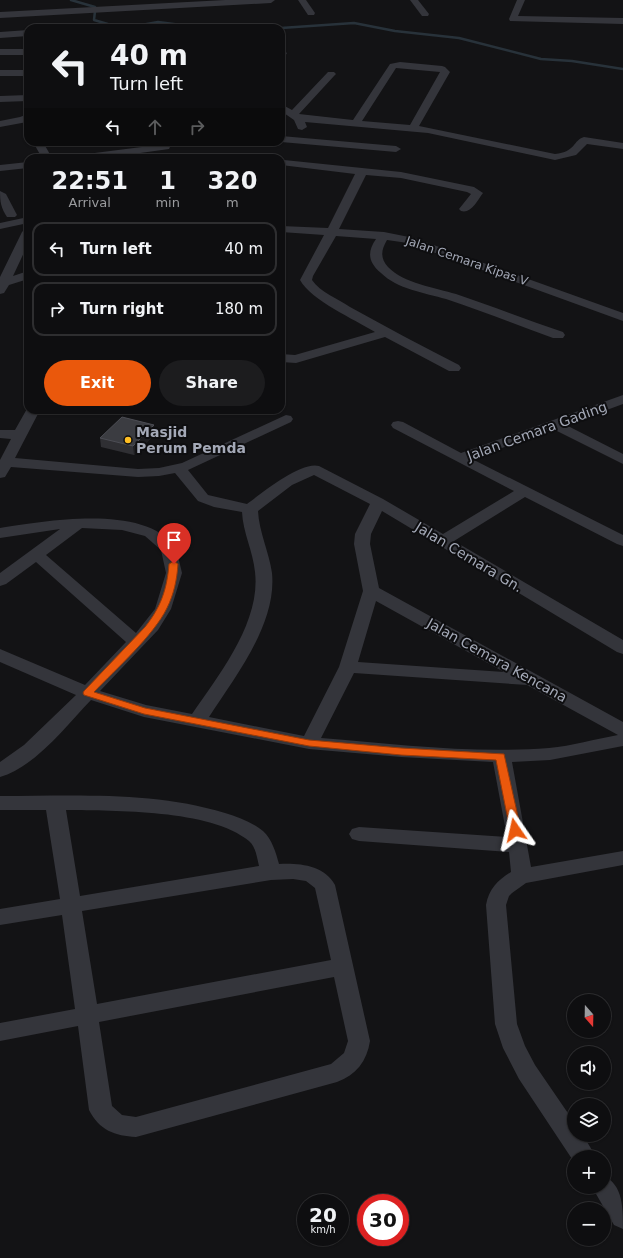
<!DOCTYPE html>
<html lang="en">
<head>
<meta charset="utf-8">
<style>
	body { margin:0; font-family:"DejaVu Sans",sans-serif; background:#1c1c1e; color:#f1f3f6; height:100vh; display:flex; flex-direction:column; font-size:15px; white-space:nowrap }
	* { box-sizing:border-box; margin:0 }
	p { font-size:13px; color:#9b9c9f }
	.icon { flex:none; width:22px; height:22px; fill:none; stroke:currentColor; stroke-width:2; stroke-linecap:round; stroke-linejoin:round }
	.map { position:relative; flex:1; overflow:hidden }
	.side { position:absolute; left:24px; top:154px; width:261px; height:260px; display:flex; flex-direction:column; background:#0e0e10; border-radius:12px; box-shadow:0 1px 3px #0004,0 0 0 1px #2e2e30 }
	.side>* { flex:none }
	.hud { position:absolute; left:24px; top:24px; width:261px; height:122px; border-radius:12px; box-shadow:0 1px 3px #0004,0 0 0 1px #2e2e30; background:#0e0e10; color:#f1f3f6; overflow:hidden }
	.needle { width:26px; rotate:160deg }
	.buttons { position:absolute; left:567px; top:994px; display:grid; gap:8px }
	.buttons a { display:grid; place-items:center; width:44px; height:44px; border-radius:50%; background:#0e0e10; box-shadow:0 1px 3px #0004,0 0 0 1px #2e2e30; font-size:20px }
	.speed { position:absolute; left:297px; top:1194px; display:flex; gap:8px; font-size:20px; font-weight:700; text-align:center }
	.speed>* { display:grid; place-content:center; width:52px; height:52px; border-radius:50%; background:#0e0e10; box-shadow:0 1px 3px #0004,0 0 0 1px #2e2e30; line-height:1 }
	.speed small { font-size:10px; font-weight:400 }
	.speed .limit { border:6px solid #d22; background:#fff; color:#111 }
	.pin { position:absolute; display:grid; place-items:center; width:34px; height:34px; color:#fff; margin:-41px -17px; border-radius:50% 50% 50% 0; rotate:-45deg; box-shadow:0 0 4px #0007 }
	.pin .icon { rotate:45deg }
	.me { position:absolute; width:44px; margin:-22px; rotate:349deg; stroke-linejoin:round; filter:drop-shadow(0 0 3px #0008) }
	.turn { display:flex; align-items:center; gap:14px; height:84px; padding:0 20px; font-size:18px }
	.turn .icon { width:52px; height:52px; stroke-width:2.5 }
	.turn b { display:block; font-size:28px; line-height:34px }
	.lanes { display:flex; align-items:center; height:38px; padding:0 20px; background:#0003; justify-content:center; gap:20px; direction:ltr }
	.lanes .off { opacity:.35 }
	.eta { display:flex; justify-content:space-evenly; align-items:center; height:68px; text-align:center }
	.eta b { font-size:24px; font-weight:700; line-height:28px }
	.button { display:flex; gap:8px; margin-top:auto; padding:8px 20px }
	.button a { flex:1; height:46px; border-radius:24px; background:#ea580c; color:#fff; font-size:16px; font-weight:700; line-height:46px; text-align:center }
	.button a+a { background:#1c1c1e; color:#f1f3f6 }
	ul { padding:0; list-style:none }
	li { display:flex; align-items:center; gap:12px; height:54px; margin:0 8px 6px; padding:0 12px; border:2px solid #2e2e30; border-radius:12px }
	li div { flex:1 }
	li b { display:block; font-size:15px }
	li em { font-style:normal }
	.map>svg:first-child { display:block }
	.lines { fill:none; stroke-linecap:round; stroke-linejoin:round }
	.stream { stroke:#28323a; stroke-width:2.5 }
	.street { fill:#34353b; fill-rule:evenodd }
	.wall { fill:#2f2f33 }
	.shaded-wall { fill:#1e1e21 }
	.building { fill:#3b3c41; stroke:#4c4d54 }
	.route { fill:#ea580c; stroke:#983908 }
	.poi-dot { fill:#ffbe22; stroke:#0e0e10; stroke-width:1.5 }
	.labels { text-anchor:middle; stroke-width:4; stroke-linejoin:round; paint-order:stroke }
	.far-street-label { font-size:12px; fill:#a4a9b7; stroke:#0e0e10 }
	.street-label { font-size:14px; fill:#a4a9b7; stroke:#0e0e10 }
	.poi-label { font-size:14px; font-weight:bold; fill:#a4a9b7; stroke:#0e0e10; text-anchor:start }
</style>
</head>
<body>
<div class="map">
<svg width="623" height="1258" viewBox="0 0 623 1258">
	<rect width="100%" height="100%" fill="#131315"/>
	<g class="lines">
		<g class="stream">
			<path d="M71 0 95 7"/>
			<path d="M95 11 94 20 118 27H130L158 22 205 28"/>
			<path d="M281 28 354 23 395 31 459 38 541 59 572 61 623 69"/>
		</g>
		<g class="street">
			<path d="M225 0H275L271 3 0 18V12Z"/>
			<path d="M298 0H306L315 13 314 15H308Z"/>
			<path d="M410 0H418L429 14 428 16H422Z"/>
			<path d="M517 0H525L518 16 623 18V24L510 21 509 19Z"/>
			<path d="M28 30V36L0 38V32Z"/>
			<rect x="0" y="49" width="28" height="6"/>
			<path d="M281 49 287 53 284 58 281 59Z"/>
			<path d="M400 62 442 66 445 67 450 72 419 126 555 154C576 152 573 140 584 137L623 143V149L587 144 576 155 555 160 428 133 305 122 307 127 302 130 298 129 294 120 281 111V104L292 110 328 72H334L336 74 334 76 299 114 353 120 390 64ZM396 68 440 72 410 125 362 121Z"/>
			<rect x="0" y="70" width="28" height="6"/>
			<path d="M28 95V101L0 102V96Z"/>
			<path d="M28 114V121L27 122 0 127V121L20 117Z"/>
			<path d="M281 136 396 146 401 149 396 152 281 142Z"/>
			<path d="M33 142H43L52 158H42Z"/>
			<path d="M194 142H205C202 146 200 148 194 146L193 144Z"/>
			<path d="M165 144 170 147 169 149 104 158H74L79 155Z"/>
			<path d="M284 160 401 172 474 187 483 193C477 201 471 214 461 211L459 209 471 194 467 192 401 178 366 175 339 229 384 232 414 238 623 313V321L408 243 387 240C381 250 380 258 388 267 403 283 436 288 456 294 492 306 527 320 563 332L565 335 563 338H553C518 325 482 311 446 299 425 293 397 289 381 273 368 262 367 252 376 239L336 236 313 276 312 280C320 292 338 299 350 307 386 327 422 346 459 365L461 368 459 371H449L385 337 296 363 281 362V354L295 355 375 332C354 319 312 301 300 280L324 235 281 232V226L328 228 355 174 281 165V161Z"/>
			<path d="M28 162V168L0 171V165Z"/>
			<path d="M0 191 6 194 17 215 15 217H7C1 208 0 202 0 191Z"/>
			<path d="M28 217V223L0 229V223Z"/>
			<path d="M28 229V244L13 276 28 271V279L9 285 4 293 0 294V277L22 232 24 230Z"/>
			<path d="M623 395V404L566 425 623 454V464L553 429 472 459 623 535V546L617 544 525 497 454 541 623 640V654L617 652 382 511 371 534 370 544 379 588 623 722V746L550 760 512 762 531 867 623 851V865L526 883 512 893 509 896 506 905 517 1024 525 1046 535 1065 574 1122V1135H583L596 1157H574V1162L519 1079 503 1048 495 1024 486 905C489 889 498 880 511 872L509 852 359 841 352 839 349 834 352 829 359 827 507 837 493 762 401 757 309 749 144 717 91 700C66 726 35 767 0 777V762L24 745 76 695 0 662V649L85 685 126 642 36 562 6 584 0 586V573L60 529 0 538V528C46 521 145 503 176 548L182 573 171 609 158 630 100 691 146 705 192 714C219 675 261 622 255 572 253 551 243 533 242 512L214 507 198 501 175 473 159 476 138 477 11 467 5 477 0 478V460L11 439 0 438V430H15L28 407V410H40L15 458 138 469 159 468 182 463 286 415 291 416 293 419 291 422 188 470 208 495 247 504C262 493 301 461 319 466L383 499 443 534 514 491 393 428 391 425 393 422 398 421 403 422 461 453ZM314 475 370 504 355 534 354 544 363 591 339 667 304 736 209 717C235 677 277 624 272 573 269 552 259 532 258 511L292 485ZM82 528 122 530 145 536 161 550 166 573 155 609 136 633 46 555ZM376 601 504 672 358 662ZM354 673 527 685 618 735C595 739 572 746 549 748 475 754 394 744 321 738Z"/>
			<path d="M0 796C74 796 153 791 225 813 238 817 252 822 263 831 272 839 276 853 279 864 299 863 324 865 335 885L370 1041C367 1061 356 1075 337 1082L136 1137C115 1136 99 1130 89 1110L78 1026 0 1041V1023L75 1009 62 915 0 925V909L60 899 46 810H0ZM66 810C115 811 210 809 249 841 256 847 257 858 259 866L80 896ZM293 879 306 881 315 888 331 960 97 1004 82 911 271 880ZM334 977 348 1041 344 1053 331 1064 136 1117 122 1115 112 1106 99 1022Z"/>
			<path d="M604 1176C623 1185 623 1208 623 1229L614 1225 592 1187H604Z"/>
		</g>
	</g>
	<path class="wall" d="M155 434 134 455 101 447 100 438Z"/>
	<path class="shaded-wall" d="M154 425 155 434 134 455 133 446Z"/>
	<path class="building" d="M122 417 154 425 133 446 100 438Z"/>
	<path class="route" d="M174 561 178 564C177 579 174 594 167 608 154 635 116 669 94 692L145 708 309 740 401 748 504 754 521 830 519 833H512L510 830 496 760 401 755 309 746 144 714 84 695 83 693 84 691 145 627C161 607 167 589 169 564Z"/>
	<circle class="poi-dot" cx="128" cy="440" r="4"/>
	<g class="labels">
		<g class="far-street-label">
			<text transform="translate(467 261) rotate(19)" y="4">Jalan Cemara Kipas V</text>
		</g>
		<g class="street-label">
			<text transform="translate(537 431) rotate(-20)" y="5">Jalan Cemara Gading</text>
			<text transform="translate(469 557) rotate(31)" y="5">Jalan Cemara Gn.</text>
			<text transform="translate(497 660) rotate(29)" y="5">Jalan Cemara Kencana</text>
		</g>
		<g class="poi-label">
			<text x="136" y="437">Masjid<tspan x="136" dy="16">Perum Pemda</tspan></text>
		</g>
	</g>
</svg>
<div class="buttons">
<a><svg class="needle" viewBox="-14 -14 28 28"><path d="M0-13l5 13h-10z" fill="#e53935"/><path d="M0 13l5-13h-10z" fill="#9b9c9f"/></svg></a>
<a><svg class="icon" aria-label="sound" viewBox="0 0 24 24"><path d="M4 9h4l5-4v14l-5-4H4zM17 9q2 3 0 6"/></svg></a>
<a><svg class="icon" aria-label="layers" viewBox="0 0 24 24"><path d="M12 4l9 5-9 5-9-5zM3 14l9 5 9-5"/></svg></a>
<a>+</a>
<a>−</a>
</div>
<div class="speed"><div>20<small>km/h</small></div><div class="limit">30</div></div>
<div class="pin" style="left:174px;top:564px;background:#d93025"><svg class="icon" aria-label="arrive" viewBox="0 0 24 24"><path d="M6 21V4h12l-3 4 3 4H6"/></svg></div>
<svg class="me" style="left:515px;top:830px" viewBox="-20 -20 40 40"><path d="M0-17L14 15 0 8-14 15z" fill="#ea580c" stroke="#fff" stroke-width="4"/></svg>
<div class="hud">
<div class="turn"><svg class="icon" aria-label="left" viewBox="0 0 24 24"><path d="M17 20v-9H6M10 6l-5 5 5 5"/></svg><div><b>40 m</b>Turn left</div></div>
<div class="lanes"><svg class="icon" aria-label="left" viewBox="0 0 24 24"><path d="M17 20v-9H6M10 6l-5 5 5 5"/></svg><svg class="icon off" aria-label="ahead" viewBox="0 0 24 24"><path d="M12 20V5M6 11l6-6 6 6"/></svg><svg class="icon off" aria-label="right" viewBox="0 0 24 24"><path d="M7 20v-9h11M14 6l5 5-5 5"/></svg></div>
</div>
<section class="side">
<div class="eta">
<div><b>22:51</b><p>Arrival</p></div>
<div><b>1</b><p>min</p></div>
<div><b>320</b><p>m</p></div>
</div>
<ul>
<li><svg class="icon" aria-label="left" viewBox="0 0 24 24"><path d="M17 20v-9H6M10 6l-5 5 5 5"/></svg><div><b>Turn left</b></div><em>40 m</em></li>
<li><svg class="icon" aria-label="right" viewBox="0 0 24 24"><path d="M7 20v-9h11M14 6l5 5-5 5"/></svg><div><b>Turn right</b></div><em>180 m</em></li>
</ul>
<div class="button"><a>Exit</a><a>Share</a></div>
</section>
</div>
</body>
</html>
